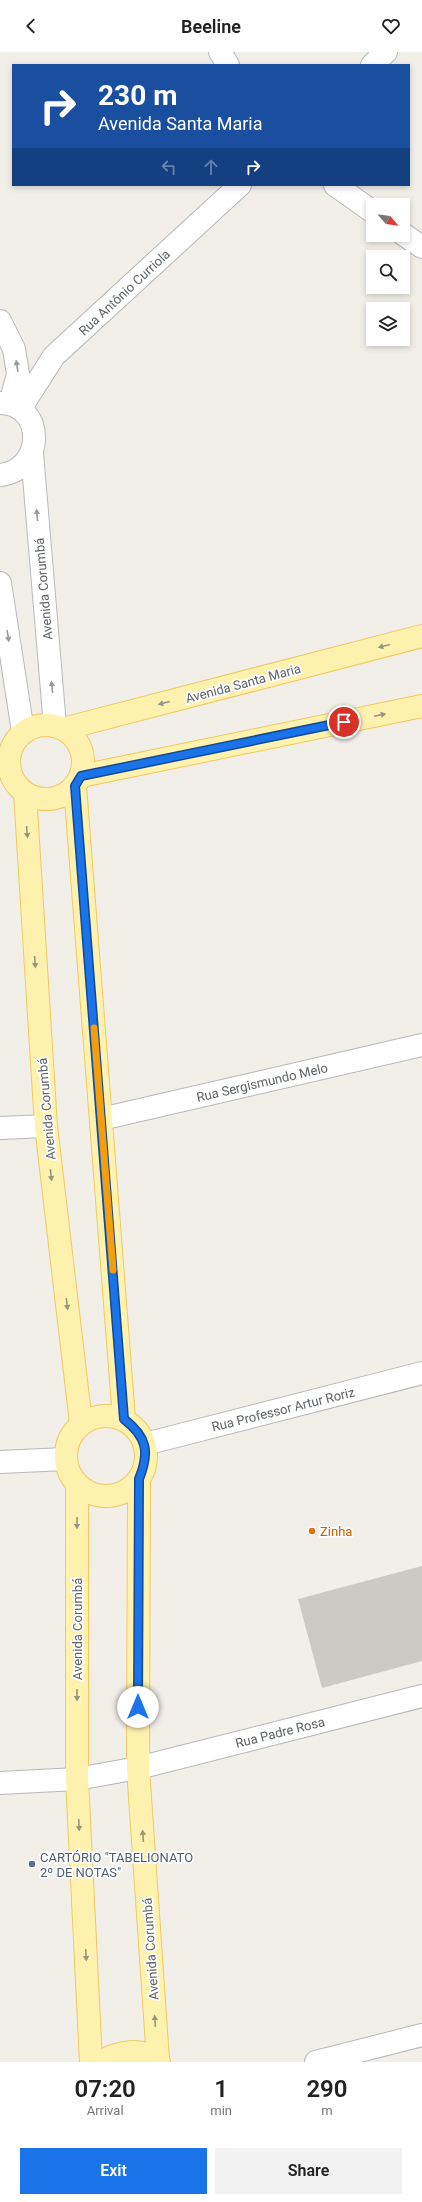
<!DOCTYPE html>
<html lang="en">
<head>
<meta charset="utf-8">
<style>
	body { margin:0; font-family:Roboto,sans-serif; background:#f2f2f2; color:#222; height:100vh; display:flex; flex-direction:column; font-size:15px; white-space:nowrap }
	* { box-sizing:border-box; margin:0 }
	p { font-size:13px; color:#767676 }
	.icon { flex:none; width:22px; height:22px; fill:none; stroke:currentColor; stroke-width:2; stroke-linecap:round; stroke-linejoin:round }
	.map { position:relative; height:2010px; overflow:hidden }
	.panel { display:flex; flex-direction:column; background:#fff; flex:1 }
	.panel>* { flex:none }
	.banner { position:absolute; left:12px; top:12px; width:398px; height:122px; border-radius:0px; box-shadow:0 2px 6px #0003; background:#1a4fa0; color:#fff; overflow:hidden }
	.needle { width:26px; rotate:118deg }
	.tools { position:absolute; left:366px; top:146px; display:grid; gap:8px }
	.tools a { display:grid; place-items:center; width:44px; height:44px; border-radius:0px; background:#fff; box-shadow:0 2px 6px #0003; font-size:20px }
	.pin { position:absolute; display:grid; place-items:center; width:34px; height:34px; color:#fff; margin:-17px; border:2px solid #fff; border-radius:50%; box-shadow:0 1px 4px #0007 }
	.me { position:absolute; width:44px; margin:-22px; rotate:0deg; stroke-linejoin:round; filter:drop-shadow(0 0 3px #0008) }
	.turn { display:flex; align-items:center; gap:14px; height:84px; padding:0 20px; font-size:18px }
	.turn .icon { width:52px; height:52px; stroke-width:2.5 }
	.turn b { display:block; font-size:28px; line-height:34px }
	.lanes { display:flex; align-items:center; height:38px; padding:0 20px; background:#0003; justify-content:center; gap:20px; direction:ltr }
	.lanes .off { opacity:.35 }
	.eta { display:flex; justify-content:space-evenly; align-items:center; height:68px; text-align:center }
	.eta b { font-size:24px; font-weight:600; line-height:28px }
	.cta { display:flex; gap:8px; margin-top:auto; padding:8px 20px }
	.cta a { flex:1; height:46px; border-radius:0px; background:#1a73e8; color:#fff; font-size:16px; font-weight:600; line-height:46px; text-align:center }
	.cta a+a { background:#f2f2f2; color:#222 }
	header { display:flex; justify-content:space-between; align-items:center; height:52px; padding:0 20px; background:#fff; font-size:18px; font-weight:600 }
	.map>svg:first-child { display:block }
	.building { fill:#cccac5 }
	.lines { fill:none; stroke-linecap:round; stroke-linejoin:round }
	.street-casing { stroke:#b5b8bc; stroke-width:24 }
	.secondary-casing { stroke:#b6babf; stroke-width:24 }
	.primary-casing { stroke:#f2c960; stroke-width:24 }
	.street { stroke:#fff; stroke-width:22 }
	.secondary { stroke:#fff; stroke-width:22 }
	.primary { stroke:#fff2af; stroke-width:22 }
	.oneway { fill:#979a9d }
	.oneway2 { fill:#979581 }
	.route-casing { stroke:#114b97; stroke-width:10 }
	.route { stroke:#1a73e8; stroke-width:7 }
	.slow { stroke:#f59e0b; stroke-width:7 }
	.food-dot { fill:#e8710a; stroke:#fff; stroke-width:1.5 }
	.service-dot { fill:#5c6f8a; stroke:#fff; stroke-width:1.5 }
	.labels { text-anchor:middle; stroke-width:3.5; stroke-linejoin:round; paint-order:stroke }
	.street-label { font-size:13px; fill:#5f6368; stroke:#fff }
	.food-label { font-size:13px; fill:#c56008; stroke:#fff; text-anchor:start }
	.service-label { font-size:13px; fill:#4e5e75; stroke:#fff; text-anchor:start }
</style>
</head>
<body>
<header><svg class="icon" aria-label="back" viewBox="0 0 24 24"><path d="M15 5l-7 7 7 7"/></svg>Beeline<svg class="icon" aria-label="heart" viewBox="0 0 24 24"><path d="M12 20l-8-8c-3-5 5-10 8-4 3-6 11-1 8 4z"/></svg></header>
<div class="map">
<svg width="422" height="2010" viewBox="0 0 422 2010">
	<rect width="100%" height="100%" fill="#f1efe8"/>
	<path class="building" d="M422 1514V1609L322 1636 298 1547Z"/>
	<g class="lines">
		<defs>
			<g id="street">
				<path d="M220 0 228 13"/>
				<path d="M372 13 386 0"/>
				<path d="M335 133 373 160"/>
				<path d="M403 182 422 195"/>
				<path d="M20 357 54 304 240 133"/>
				<path d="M101 1067 422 993"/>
				<path d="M0 1076 46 1074"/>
				<path d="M145 1392 422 1321"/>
				<path d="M0 1410 65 1407"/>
				<path d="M0 1731 77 1727 138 1716 422 1644"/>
			</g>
			<g id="secondary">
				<path d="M0 269 14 297 18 322 10 352"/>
				<path d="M0 351C45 351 46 418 0 423"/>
				<path d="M32 401 55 674"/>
				<path d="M0 531 23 680"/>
				<path d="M316 2010 422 1983"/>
			</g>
			<g id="primary">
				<circle cx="46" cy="710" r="37"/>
				<path d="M63 677 422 584"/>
				<path d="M81 724 422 654"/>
				<path d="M75 734 124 1367"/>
				<path d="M25 741 46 1074 81 1371"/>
				<circle cx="106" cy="1404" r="40"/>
				<path d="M139 1427 138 1716 158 2008"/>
				<path d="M77 1432V1727L91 2010"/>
				<path d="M100 2010C118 2000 142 1994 159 2010"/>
			</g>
		</defs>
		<use href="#street" class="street-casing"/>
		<use href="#secondary" class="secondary-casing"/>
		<use href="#primary" class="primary-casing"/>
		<use href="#street" class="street"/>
		<use href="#secondary" class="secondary"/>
		<use href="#primary" class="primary"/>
	</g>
	<defs><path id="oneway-solid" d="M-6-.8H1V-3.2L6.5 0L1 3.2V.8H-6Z"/></defs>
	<g class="oneway">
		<use href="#oneway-solid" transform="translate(17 314) rotate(-99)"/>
		<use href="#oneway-solid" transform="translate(37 463) rotate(-95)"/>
		<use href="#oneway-solid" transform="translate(8 584) rotate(81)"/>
		<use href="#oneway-solid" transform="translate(52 635) rotate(-95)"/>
	</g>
	<g class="oneway2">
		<use href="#oneway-solid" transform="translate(384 594) rotate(165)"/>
		<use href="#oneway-solid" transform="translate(164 651) rotate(165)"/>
		<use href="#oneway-solid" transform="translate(380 663) rotate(-12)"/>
		<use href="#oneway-solid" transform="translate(27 780) rotate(86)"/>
		<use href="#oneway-solid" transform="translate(35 910) rotate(86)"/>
		<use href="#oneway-solid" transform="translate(51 1123) rotate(83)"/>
		<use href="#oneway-solid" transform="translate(67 1252) rotate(83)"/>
		<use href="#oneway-solid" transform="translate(77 1471) rotate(90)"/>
		<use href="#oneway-solid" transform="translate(77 1643) rotate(90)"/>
		<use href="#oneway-solid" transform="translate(79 1773) rotate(87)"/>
		<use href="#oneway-solid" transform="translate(143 1784) rotate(-94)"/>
		<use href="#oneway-solid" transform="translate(86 1903) rotate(87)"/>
		<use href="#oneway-solid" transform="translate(155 1969) rotate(-94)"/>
	</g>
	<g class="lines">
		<defs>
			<path id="route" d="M138 1655 139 1427C150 1400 147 1385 124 1367L75 734 81 724 344 670"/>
		</defs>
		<use href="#route" class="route-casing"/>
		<use href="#route" class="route"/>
		<path class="slow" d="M94 976 113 1218"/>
	</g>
	<circle class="food-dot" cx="312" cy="1479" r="4"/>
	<circle class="service-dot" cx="32" cy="1812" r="4"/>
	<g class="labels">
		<g class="street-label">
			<text transform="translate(124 240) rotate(-43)" y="5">Rua Antônio Curriola</text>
			<text transform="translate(43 537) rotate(-95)" y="5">Avenida Corumbá</text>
			<text transform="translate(243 631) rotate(-15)" y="5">Avenida Santa Maria</text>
			<text transform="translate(262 1030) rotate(-13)" y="5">Rua Sergismundo Melo</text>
			<text transform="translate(46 1057) rotate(-95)" y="5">Avenida Corumbá</text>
			<text transform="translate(283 1357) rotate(-14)" y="5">Rua Professor Artur Roriz</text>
			<text transform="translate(77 1577) rotate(-90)" y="5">Avenida Corumbá</text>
			<text transform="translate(280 1680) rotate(-14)" y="5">Rua Padre Rosa</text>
			<text transform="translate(150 1897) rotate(-94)" y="5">Avenida Corumbá</text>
		</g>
		<g class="food-label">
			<text x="320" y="1484">Zinha</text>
		</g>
		<g class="service-label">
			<text x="40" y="1810">CARTÓRIO "TABELIONATO<tspan x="40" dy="15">2º DE NOTAS"</tspan></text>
		</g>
	</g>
</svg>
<div class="tools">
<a><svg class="needle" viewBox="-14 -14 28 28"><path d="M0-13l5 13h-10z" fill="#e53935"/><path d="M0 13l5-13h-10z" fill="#767676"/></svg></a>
<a><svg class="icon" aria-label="search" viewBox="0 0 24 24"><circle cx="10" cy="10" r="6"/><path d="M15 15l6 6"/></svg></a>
<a><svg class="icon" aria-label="layers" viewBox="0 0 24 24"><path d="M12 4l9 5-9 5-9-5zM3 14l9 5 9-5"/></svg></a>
</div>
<div class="pin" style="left:344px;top:670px;background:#d93025"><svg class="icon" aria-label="arrive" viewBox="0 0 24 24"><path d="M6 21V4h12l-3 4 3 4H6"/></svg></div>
<svg class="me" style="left:138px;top:1655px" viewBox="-20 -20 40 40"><circle r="19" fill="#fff"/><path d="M0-13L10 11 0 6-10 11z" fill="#1a73e8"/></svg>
<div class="banner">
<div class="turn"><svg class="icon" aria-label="right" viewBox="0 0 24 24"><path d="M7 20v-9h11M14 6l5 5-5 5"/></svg><div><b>230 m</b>Avenida Santa Maria</div></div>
<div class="lanes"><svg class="icon off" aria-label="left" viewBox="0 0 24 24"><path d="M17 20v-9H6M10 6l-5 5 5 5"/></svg><svg class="icon off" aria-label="ahead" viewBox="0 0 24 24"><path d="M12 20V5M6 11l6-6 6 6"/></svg><svg class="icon" aria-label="right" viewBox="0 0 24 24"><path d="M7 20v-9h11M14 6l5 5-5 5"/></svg></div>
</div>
</div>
<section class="panel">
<div class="eta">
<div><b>07:20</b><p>Arrival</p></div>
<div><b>1</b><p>min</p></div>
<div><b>290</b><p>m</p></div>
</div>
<div class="cta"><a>Exit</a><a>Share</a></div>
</section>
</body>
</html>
